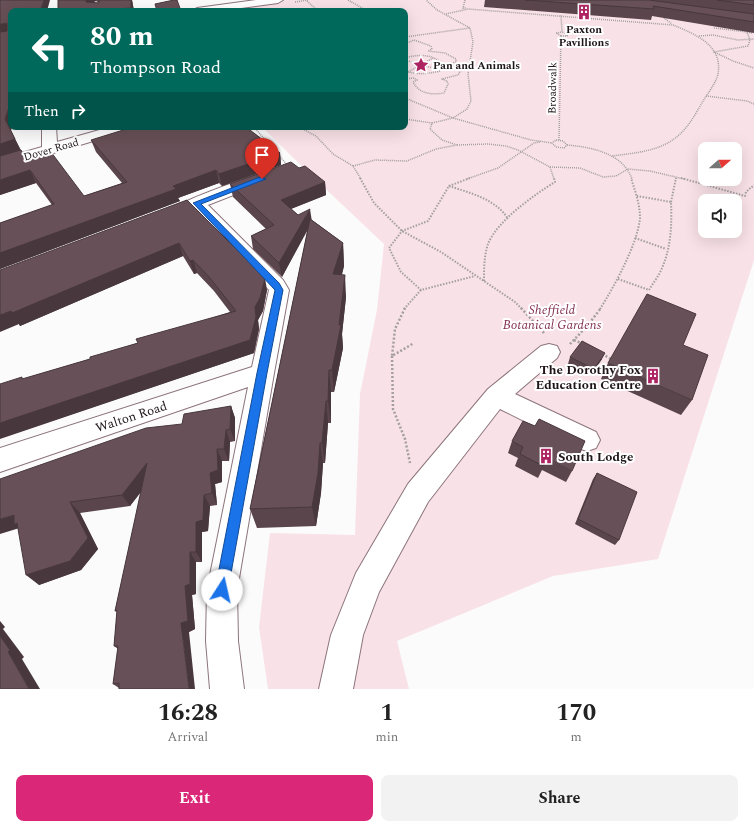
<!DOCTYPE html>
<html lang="en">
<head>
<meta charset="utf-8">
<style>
	body { margin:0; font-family:Spectral,serif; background:#f2f2f2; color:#222; height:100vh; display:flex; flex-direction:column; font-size:15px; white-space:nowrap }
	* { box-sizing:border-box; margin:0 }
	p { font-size:13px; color:#767676 }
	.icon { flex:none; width:22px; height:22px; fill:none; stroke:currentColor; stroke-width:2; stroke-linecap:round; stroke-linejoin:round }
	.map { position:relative; height:689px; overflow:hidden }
	.drawer { display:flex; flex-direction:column; background:#fff; flex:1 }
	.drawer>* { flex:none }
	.banner { position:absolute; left:8px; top:8px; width:400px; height:122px; border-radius:8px; box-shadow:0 4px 16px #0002; background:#00695c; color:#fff; overflow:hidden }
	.needle { width:26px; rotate:69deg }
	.tools { position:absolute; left:698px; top:142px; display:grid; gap:8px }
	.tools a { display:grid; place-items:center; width:44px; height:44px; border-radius:8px; background:#fff; box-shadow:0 4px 16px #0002; font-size:20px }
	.pin { position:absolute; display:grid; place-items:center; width:34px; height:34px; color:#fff; margin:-41px -17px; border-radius:50% 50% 50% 0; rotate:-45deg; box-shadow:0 0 4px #0007 }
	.pin .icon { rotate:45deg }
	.me { position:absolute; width:44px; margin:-22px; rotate:10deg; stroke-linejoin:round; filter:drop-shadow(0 0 3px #0008) }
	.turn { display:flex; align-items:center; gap:14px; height:84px; padding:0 16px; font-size:18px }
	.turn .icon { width:52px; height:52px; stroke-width:2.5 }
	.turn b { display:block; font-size:28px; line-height:34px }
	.then { display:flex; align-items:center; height:38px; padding:0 16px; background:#0003; gap:8px; font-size:15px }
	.eta { display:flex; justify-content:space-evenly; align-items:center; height:68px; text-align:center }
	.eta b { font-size:24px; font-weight:700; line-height:28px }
	.cta { display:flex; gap:8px; margin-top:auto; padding:8px 16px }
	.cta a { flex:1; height:46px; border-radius:8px; background:#db2777; color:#fff; font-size:16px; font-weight:700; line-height:46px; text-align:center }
	.cta a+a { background:#f2f2f2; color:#222 }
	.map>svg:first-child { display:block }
	.green { fill:#f8e1e7; fill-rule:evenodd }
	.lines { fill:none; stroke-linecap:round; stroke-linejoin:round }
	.minor-casing { stroke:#8c747b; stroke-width:2 }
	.path-far2 { stroke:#a39fa0; stroke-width:1.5; stroke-dasharray:1 1; stroke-linecap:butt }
	.path-far1 { stroke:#a39fa0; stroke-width:2; stroke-dasharray:1.5 1.5; stroke-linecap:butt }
	.path { stroke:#a39fa0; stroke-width:2.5; stroke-dasharray:2 2; stroke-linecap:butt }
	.minor { fill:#fff; fill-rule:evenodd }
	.wall { fill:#59454b; fill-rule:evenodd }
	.shaded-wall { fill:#48383d }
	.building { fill:#675057; stroke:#48383d }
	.route { fill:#1a73e8; stroke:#114b97 }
	.labels { text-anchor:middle; stroke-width:4; stroke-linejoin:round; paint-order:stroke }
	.far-poi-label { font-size:11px; font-weight:bold; fill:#1f1518; stroke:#fff }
	.far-street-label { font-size:11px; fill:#1f1518; stroke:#fff }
	.park-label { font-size:13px; font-style:italic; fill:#833151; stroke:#fff }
	.poi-label { font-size:13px; font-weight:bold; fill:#1f1518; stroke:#fff; text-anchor:end }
	.street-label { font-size:13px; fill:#1f1518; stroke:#fff }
</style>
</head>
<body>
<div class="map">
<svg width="754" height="689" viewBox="0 0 754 689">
	<rect width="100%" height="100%" fill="#fbfbfb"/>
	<path class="green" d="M286 0H578L671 13 754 28V260L658 559 553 576 397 641 409 689H268L259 627 270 533 355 535 360 394 377 310 384 244C343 205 302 167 262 127H405V11H206ZM705 149H735V179H705ZM705 201H735V231H705Z"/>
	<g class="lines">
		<defs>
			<g id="minor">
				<path d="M256 0H283L278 3 219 11H192L197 8Z"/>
				<path d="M42 127H56L57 142 110 127H132L130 130 0 169V159L42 147Z"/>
				<path d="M261 174 267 176 269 179 267 182 208 205 283 280 289 290 274 373 237 590 238 641 244 689H210L206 641 207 590 248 387 0 472V448L252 367 269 290 194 210 184 213 178 212 175 208C181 201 248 177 261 174Z"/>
				<path d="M549 344 557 346 560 352 557 358 515 394 596 432 600 440 596 448 587 451 578 448 500 409 428 502 379 592 363 635 353 689H319L331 635 356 573 408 484 488 389 541 346Z"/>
			</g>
		</defs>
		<use href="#minor" class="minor-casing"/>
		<g class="path-far2">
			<path d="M348 0 362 8 361 11"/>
			<path d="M465 0 463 8H466"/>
			<path d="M307 1 318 11"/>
			<path d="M295 2 308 0"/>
			<path d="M349 11H362"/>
			<path d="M446 14 468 9 673 25C695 34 723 45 718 74 716 83 708 93 703 101 695 115 687 130 674 139 656 152 633 153 612 156"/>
			<path d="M664 18 672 24"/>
			<path d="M714 28 747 32 750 40 748 46 714 52 733 61 754 68"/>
			<path d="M747 32 752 33"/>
			<path d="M561 36 556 33 562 32"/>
			<path d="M699 36 713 35 738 40 754 39"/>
			<path d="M405 37 470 28"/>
			<path d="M405 44 414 40 431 46 432 49 428 51 445 53 456 59V62L449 64"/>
			<path d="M405 51 407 52 405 53"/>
			<path d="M405 58C418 54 433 54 443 64L440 71C428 74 417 75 405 71"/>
			<path d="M405 60 439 70"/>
			<path d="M456 65H468"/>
			<path d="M408 72 433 58"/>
			<path d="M405 79 414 78 417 80 413 82C419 94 432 95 444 93L448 84 447 81 442 79 458 75 461 70 457 66 449 64"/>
			<path d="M706 96 747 101 754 104"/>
			<path d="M405 98 453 118 467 109 471 101 468 74 473 42 470 28 437 10 426 0"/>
			<path d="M405 119 432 123"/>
			<path d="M254 127 273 149"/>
			<path d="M299 127 316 136 333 154 353 166 361 179"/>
			<path d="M556 140 563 141 567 145 564 148 556 147 552 143Z"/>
			<path d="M559 140 561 36H567V34L562 32 561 15"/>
			<path d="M457 145 488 144 506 146 518 150 550 167 580 168 603 177 616 176 628 169 650 171 684 179"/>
			<path d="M567 145C591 147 623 153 632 179"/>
			<path d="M278 154 287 165"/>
			<path d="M353 166 375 160 407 161 436 149 457 145 442 140 430 129 432 123 453 118 531 140 552 143"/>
			<path d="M550 167 554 179"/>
			<path d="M467 179 498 168 534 143 540 142"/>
			<path d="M676 179V177"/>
		</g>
		<g class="path-far1">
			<path d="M360 178 374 203 402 231 441 252 515 302 522 309"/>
			<path d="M470 178 449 186 428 221 402 231 389 248 401 272 421 290 475 276"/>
			<path d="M681 178 745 196 746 192 754 185"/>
			<path d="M449 186C470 193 496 199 508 219"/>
			<path d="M671 202 676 178"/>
			<path d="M635 238 666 249"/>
			<path d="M618 279 649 290C653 283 659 276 662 268 671 248 672 224 671 202L637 196"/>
			<path d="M484 281C484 269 484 256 488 244 497 221 534 195 555 182L554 178"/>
			<path d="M404 309 421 290"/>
			<path d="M600 309C614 287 638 243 640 218 640 204 635 191 631 178"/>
		</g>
		<g class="path">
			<path d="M405 308 395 329 392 356 414 343"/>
			<path d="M521 308 544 333"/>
			<path d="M574 340 583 344"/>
			<path d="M570 344 588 325 601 308"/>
			<path d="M602 354 613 360"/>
			<path d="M392 356 393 409 405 439 410 463"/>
		</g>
		<use href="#minor" class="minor"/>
	</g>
	<g class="wall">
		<path d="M58 0H132L134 11H58ZM96 1 99 3 92 2Z"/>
		<path d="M485 0H754V33L652 16 651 20 484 7Z"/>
		<path d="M11 131 26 160 84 196 122 183 96 152 91 140 280 153 281 165 222 186 219 183 178 198 180 201 0 269V223L52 205 36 183 0 195Z"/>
		<path d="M299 168 325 182 326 195 291 209 298 215 312 220 343 243 344 266 342 275 346 297 342 334 343 348 334 392H331V423H328L325 463H323L321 493 316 526 257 528 250 509 308 228 282 277 253 249 251 236 266 229 233 197 230 184Z"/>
		<path d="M187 200 267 290 263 311 258 320 259 329 254 353 7 436 23 379 90 359 230 312 214 291 197 273 194 274 183 256 20 326 19 324Z"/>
		<path d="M570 357 602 359 591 375 568 364Z"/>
		<path d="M608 363 692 400 681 415 601 379Z"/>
		<path d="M231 406 235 418V441L230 442 229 461H222V482L215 484 217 505 210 506 208 531 202 532V562H196V594L192 595 195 629 189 632 119 688 113 684 118 649 114 646 117 612 115 611 141 492 130 506 80 513 98 549 81 570 39 585 18 528 182 424Z"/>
		<path d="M512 441 572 471 566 482 542 470 538 478 515 466 518 458 508 453Z"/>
		<path d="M597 473 619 540 615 545 575 524 593 479Z"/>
	</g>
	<g class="shaded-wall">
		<path d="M44 0H50L47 11H40Z"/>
		<path d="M86 0H96V1L89 4 86 2Z"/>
		<path d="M131 0H132L134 11H117L116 9Z"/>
		<path d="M7 23 11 31 0 35V24Z"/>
		<path d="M11 101V127H12L11 131 32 173 21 151 0 158V144L5 119Z"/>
		<path d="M280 153 281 165 222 186 219 174Z"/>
		<path d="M30 170 36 183 0 195V180Z"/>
		<path d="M216 170 219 183 178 198 180 201 0 269V253L173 186Z"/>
		<path d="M325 182 326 195 283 212 281 200Z"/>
		<path d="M310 209 312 222 282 277 279 263Z"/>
		<path d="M179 243 183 256 20 326 19 324 0 332V315Z"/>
		<path d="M343 243 344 266 335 297 333 274Z"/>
		<path d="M193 260 197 273 194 274 190 261Z"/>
		<path d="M345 275 346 297 342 334 343 348 334 392 332 370Z"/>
		<path d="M265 278 267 290 263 311 258 320 259 329 254 353 0 439V423L255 307Z"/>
		<path d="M605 353 602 359 591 375 594 369Z"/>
		<path d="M329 370 331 392V423L328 401Z"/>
		<path d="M326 401 328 423 325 463 322 443Z"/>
		<path d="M231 406 235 418V441L230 429Z"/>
		<path d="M226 430 230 442 229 461 224 449Z"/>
		<path d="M320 443 323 463 321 493 316 526 312 507Z"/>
		<path d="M217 449 222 461V482L215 484 217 505 212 493 210 473Z"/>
		<path d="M147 463 154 474 130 506 122 495Z"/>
		<path d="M204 495 210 506 208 531 202 532V562L196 552V522Z"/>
		<path d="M70 502 80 513 98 549 81 570 39 585 26 575Z"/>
		<path d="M14 515 26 526 0 534V519Z"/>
		<path d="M190 552 196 562V594L192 595 195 629 189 632 195 689H189L181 623 185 586Z"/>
		<path d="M0 621 5 627 3 629 24 657 22 659 40 689H29L8 652 0 636Z"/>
	</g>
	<g class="building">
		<path d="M0 0H44L40 11H11V101L5 119 15 139 0 144V32L7 31V23L0 24Z"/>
		<path d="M58 0H86V2L99 3V0H131V8L116 9 117 11H58Z"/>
		<path d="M174 0H177L181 11H157L155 4Z"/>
		<path d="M525 0H649L754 14V22L653 6 654 9Z"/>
		<path d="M717 0H754V5Z"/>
		<path d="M133 127H246L280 153 219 174 216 170 173 186 176 189 0 253V223L54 204 30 170 0 180V156L21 150 26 160 51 152 84 196 127 182 91 140Z"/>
		<path d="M291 162 299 168 305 166 325 182 281 200 298 215 310 209 279 263 251 236 274 225 230 184Z"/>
		<path d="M187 200 265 278 260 298 255 307 256 317 250 340 0 423V384L22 377V379L90 359V357L138 343 136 339 236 311 210 278 193 260 190 261 179 243 12 313 11 311 0 315V270Z"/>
		<path d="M310 219 343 243 333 274 345 275 339 325H341L332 370H329L328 401H326L322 443H320L318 473 312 507 250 509Z"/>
		<path d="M647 294 696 314 683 345 708 355 692 400 608 363Z"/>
		<path d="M582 341 605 353 594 369 570 357Z"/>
		<path d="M231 406 230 429 226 430 224 449H217L218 470 210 473 212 493 204 495 203 520 196 522V552H190V584L185 586 188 621 181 623 189 689H119V683L113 684 118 646H114L117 610 115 611 147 463 122 495 70 502 88 538 70 561 26 575 17 523 14 525V515L0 519V479L146 428 182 424 184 414Z"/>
		<path d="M539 419 585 441 572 471 547 458 543 466 520 454 523 447 512 441 523 421 535 426Z"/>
		<path d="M597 473 637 492 619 540 578 519Z"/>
		<path d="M0 636 10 650 8 652 29 689H0Z"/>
	</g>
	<path class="route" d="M260 177 266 179 201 204 279 283 283 290 267 373 228 590 226 594 222 596 217 594 215 590 257 373 275 290 193 203Z"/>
	<defs>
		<symbol id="building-bare" viewBox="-9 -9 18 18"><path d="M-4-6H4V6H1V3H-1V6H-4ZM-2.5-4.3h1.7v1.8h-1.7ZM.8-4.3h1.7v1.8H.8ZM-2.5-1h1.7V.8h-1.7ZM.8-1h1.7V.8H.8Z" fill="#ae2463" stroke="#fff" stroke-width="2.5" paint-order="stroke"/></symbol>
		<symbol id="sight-bare" viewBox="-9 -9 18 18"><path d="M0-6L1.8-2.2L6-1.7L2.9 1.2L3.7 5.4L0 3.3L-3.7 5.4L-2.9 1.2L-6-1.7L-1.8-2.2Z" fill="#ae2463" stroke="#fff" stroke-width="2.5" paint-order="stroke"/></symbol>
	</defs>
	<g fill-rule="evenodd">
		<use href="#building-bare" x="573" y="1" width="22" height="22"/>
		<use href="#sight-bare" x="410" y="54" width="22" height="22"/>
		<use href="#building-bare" x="642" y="365" width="22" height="22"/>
		<use href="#building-bare" x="535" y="445" width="22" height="22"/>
	</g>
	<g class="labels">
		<g class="far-poi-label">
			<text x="584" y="33">Paxton<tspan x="584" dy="13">Pavillions</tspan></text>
			<text x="433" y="69" text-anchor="start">Pan and Animals</text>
		</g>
		<g class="far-street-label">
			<text transform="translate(552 88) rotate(-89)" y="4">Broadwalk</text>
			<text transform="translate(51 149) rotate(-16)" y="4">Dover Road</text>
		</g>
		<g class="park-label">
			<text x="552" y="314">Sheffield<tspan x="552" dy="15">Botanical Gardens</tspan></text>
		</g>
		<g class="poi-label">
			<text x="641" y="374">The Dorothy Fox<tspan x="641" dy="15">Education Centre</tspan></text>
			<text x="558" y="461" text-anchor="start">South Lodge</text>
		</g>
		<g class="street-label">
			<text transform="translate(131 416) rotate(-18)" y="5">Walton Road</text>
		</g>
	</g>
</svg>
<div class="tools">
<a><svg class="needle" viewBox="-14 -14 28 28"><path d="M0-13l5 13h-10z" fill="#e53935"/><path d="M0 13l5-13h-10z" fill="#767676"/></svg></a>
<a><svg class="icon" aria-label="sound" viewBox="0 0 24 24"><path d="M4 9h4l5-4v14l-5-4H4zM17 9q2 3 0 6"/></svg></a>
</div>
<div class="pin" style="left:262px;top:179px;background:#d93025"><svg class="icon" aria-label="arrive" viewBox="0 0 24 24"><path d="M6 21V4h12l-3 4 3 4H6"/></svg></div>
<svg class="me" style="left:222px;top:590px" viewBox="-20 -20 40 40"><circle r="19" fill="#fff"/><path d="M0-13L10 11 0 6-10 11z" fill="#1a73e8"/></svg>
<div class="banner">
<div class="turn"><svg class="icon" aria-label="left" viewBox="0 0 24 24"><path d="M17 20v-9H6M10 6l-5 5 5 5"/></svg><div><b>80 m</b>Thompson Road</div></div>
<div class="then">Then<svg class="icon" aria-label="right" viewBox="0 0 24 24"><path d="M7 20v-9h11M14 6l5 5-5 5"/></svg></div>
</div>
</div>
<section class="drawer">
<div class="eta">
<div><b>16:28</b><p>Arrival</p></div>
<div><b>1</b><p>min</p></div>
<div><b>170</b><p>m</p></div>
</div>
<div class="cta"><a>Exit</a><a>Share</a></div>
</section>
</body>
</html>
